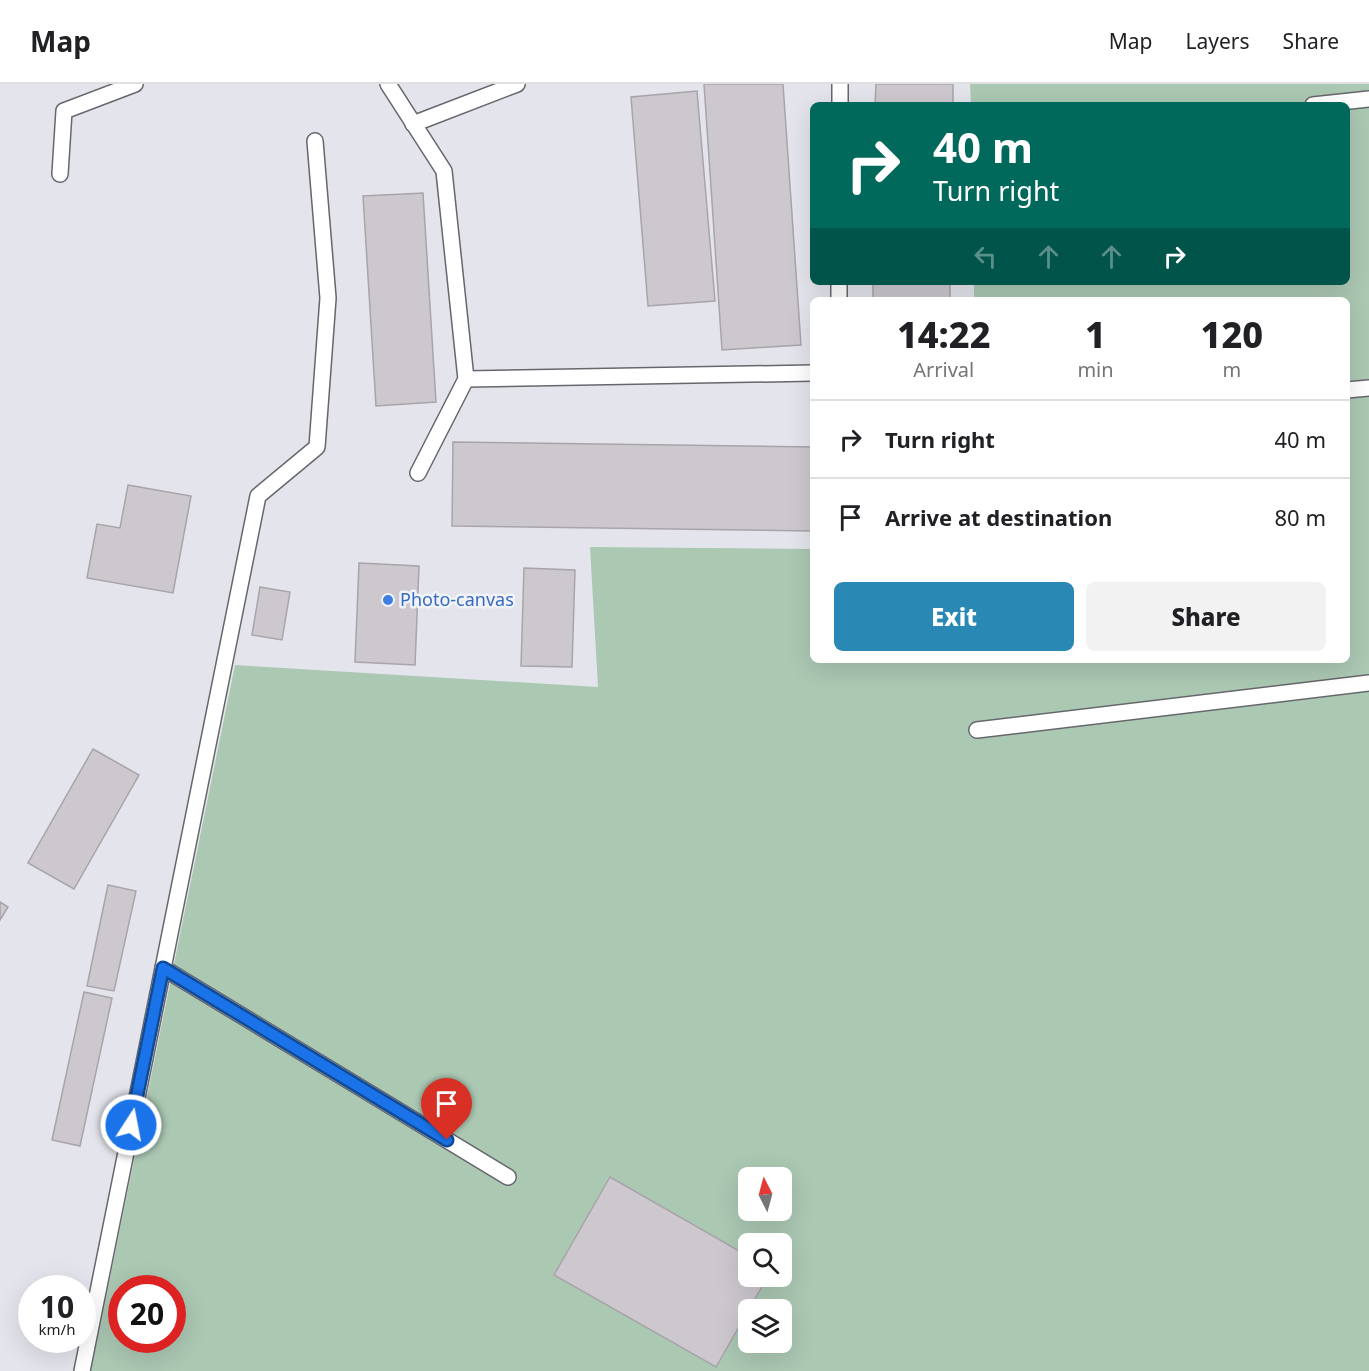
<!DOCTYPE html>
<html lang="en">
<head>
<meta charset="utf-8">
<style>
	body { margin:0; font-family:"Noto Sans",sans-serif; background:#f2f2f2; color:#202124; height:100vh; display:flex; flex-direction:column; font-size:22px; white-space:nowrap }
	* { box-sizing:border-box; margin:0 }
	p { font-size:20px; color:#757577 }
	.icon { flex:none; width:33px; height:33px; fill:none; stroke:currentColor; stroke-width:2; stroke-linecap:round; stroke-linejoin:round }
	.map { position:relative; flex:1; overflow:hidden }
	.side { position:absolute; left:810px; top:213px; width:540px; height:366px; display:flex; flex-direction:column; background:#fff; border-radius:9px; box-shadow:0 6px 24px #0002 }
	.side>* { flex:none }
	.hud { position:absolute; left:810px; top:18px; width:540px; height:183px; border-radius:9px; box-shadow:0 6px 24px #0002; background:#00695c; color:#fff; overflow:hidden }
	.needle { width:39px; rotate:354deg }
	.buttons { position:absolute; left:738px; top:1083px; display:grid; gap:12px }
	.buttons a { display:grid; place-items:center; width:54px; height:54px; border-radius:9px; background:#fff; box-shadow:0 6px 24px #0002; font-size:30px }
	.speed { position:absolute; left:18px; top:1191px; display:flex; gap:12px; font-size:30px; font-weight:700; text-align:center }
	.speed>* { display:grid; place-content:center; width:78px; height:78px; border-radius:50%; background:#fff; box-shadow:0 6px 24px #0002; line-height:1 }
	.speed small { font-size:15px; font-weight:400 }
	.speed .limit { border:9px solid #d22; background:#fff; color:#111 }
	.pin { position:absolute; display:grid; place-items:center; width:51px; height:51px; color:#fff; margin:-62px -26px; border-radius:50% 50% 50% 0; rotate:-45deg; box-shadow:0 0 6px #0007 }
	.pin .icon { rotate:45deg }
	.me { position:absolute; width:66px; margin:-33px; rotate:11deg; stroke-linejoin:round; filter:drop-shadow(0 0 4px #0008) }
	.turn { display:flex; align-items:center; gap:21px; height:126px; padding:0 24px; font-size:27px }
	.turn .icon { width:78px; height:78px; stroke-width:2.5 }
	.turn b { display:block; font-size:42px; line-height:51px }
	.lanes { display:flex; align-items:center; height:57px; padding:0 24px; background:#0003; justify-content:center; gap:30px; direction:ltr }
	.lanes .off { opacity:.35 }
	.eta { display:flex; justify-content:space-evenly; align-items:center; height:102px; text-align:center }
	.eta b { font-size:36px; font-weight:800; line-height:42px }
	.action { display:flex; gap:12px; margin-top:auto; padding:12px 24px }
	.action a { flex:1; height:69px; border-radius:9px; background:#2989b4; color:#fff; font-size:24px; font-weight:800; line-height:69px; text-align:center }
	.action a+a { background:#f2f2f2; color:#202124 }
	ul { padding:0; list-style:none }
	li { display:flex; align-items:center; gap:18px; height:78px; padding:0 24px; border-top:2px solid #e0e0e0 }
	li div { flex:1 }
	li b { display:block; font-size:22px }
	li em { font-style:normal }
	header { display:flex; align-items:center; gap:36px; box-sizing:border-box; height:84px; padding:0 30px; background:#fff; border-bottom:2px solid #e0e0e0 }
	header strong { font-size:28px }
	nav { display:flex; gap:33px; margin-inline-start:auto; font-size:21px }
	.map>svg:first-child { display:block }
	.green { fill:#abc8b3; fill-rule:evenodd }
	.building { fill:#ccc8ce; stroke:#a8a4aa; stroke-width:1.5 }
	.lines { fill:none; stroke-linecap:round; stroke-linejoin:round }
	.service-casing { stroke:#66676d; stroke-width:18 }
	.service { stroke:#fff; stroke-width:15 }
	.route-casing { stroke:#114b97; stroke-width:15 }
	.route { stroke:#1a73e8; stroke-width:10 }
	.shop-dot { fill:#3f7fe0; stroke:#f2f2f9; stroke-width:2 }
	.labels { text-anchor:middle; stroke-width:5; stroke-linejoin:round; paint-order:stroke }
	.shop-label { font-size:18px; fill:#366cbe; stroke:#f2f2f9; text-anchor:start }
</style>
</head>
<body>
<header>
<strong>Map</strong>
<nav><a>Map</a><a>Layers</a><a>Share</a></nav>
</header>
<div class="map">
<svg width="1369" height="1287" viewBox="0 0 1369 1287">
	<rect width="100%" height="100%" fill="#e4e5ec"/>
	<path class="green" d="M970 0H1369V1287H91L235 581 598 603 590 463 813 465V576H1347V216H974V198H1347V21H971ZM748 1094H782V1126H748ZM748 1160H782V1192H748ZM122 1204H172V1256H122ZM748 1226H782V1258H748Z"/>
	<g class="building">
		<path d="M704 0H783L801 261 722 266Z"/>
		<path d="M876 0H953V21H875Z"/>
		<path d="M697 7 715 217 648 222 631 13Z"/>
		<path d="M423 109 436 318 376 322 363 112Z"/>
		<rect x="873" y="198" width="77" height="18"/>
		<path d="M453 358 813 363V447L452 442Z"/>
		<path d="M128 401 191 412 173 509 87 494 97 440 120 444Z"/>
		<path d="M359 479 419 482 415 581 355 578Z"/>
		<path d="M524 484 575 486 572 583 521 582Z"/>
		<path d="M260 503 290 508 282 556 252 551Z"/>
		<path d="M93 665 139 691 74 805 28 779Z"/>
		<path d="M108 801 136 807 114 907 87 902Z"/>
		<path d="M0 818 8 823 0 836Z"/>
		<path d="M84 908 112 914 80 1062 52 1056Z"/>
		<path d="M610 1093 748 1172V1192H768L716 1283 554 1191Z"/>
	</g>
	<g class="lines">
		<defs>
			<g id="service">
				<path d="M388 0 444 87 466 295 418 389"/>
				<path d="M840 21V0"/>
				<path d="M1313 21 1369 15"/>
				<path d="M413 40 517 0"/>
				<path d="M60 90 64 27 135 0"/>
				<path d="M839 216V198"/>
				<path d="M466 295 813 289"/>
				<path d="M1347 306 1369 304"/>
				<path d="M977 646 1369 599"/>
				<path d="M163 884 508 1093"/>
				<path d="M82 1287 258 412 317 363 328 214 315 57"/>
			</g>
		</defs>
		<use href="#service" class="service-casing"/>
		<use href="#service" class="service"/>
	</g>
	<g class="lines">
		<defs>
			<path id="route" d="M131 1041 163 884 447 1056"/>
		</defs>
		<use href="#route" class="route-casing"/>
		<use href="#route" class="route"/>
	</g>
	<circle class="shop-dot" cx="388" cy="516" r="6"/>
	<g class="labels">
		<g class="shop-label">
			<text x="400" y="522">Photo-canvas</text>
		</g>
	</g>
</svg>
<div class="buttons">
<a><svg class="needle" viewBox="-14 -14 28 28"><path d="M0-13l5 13h-10z" fill="#e53935"/><path d="M0 13l5-13h-10z" fill="#757577"/></svg></a>
<a><svg class="icon" aria-label="search" viewBox="0 0 24 24"><circle cx="10" cy="10" r="6"/><path d="M15 15l6 6"/></svg></a>
<a><svg class="icon" aria-label="layers" viewBox="0 0 24 24"><path d="M12 4l9 5-9 5-9-5zM3 14l9 5 9-5"/></svg></a>
</div>
<div class="speed"><div>10<small>km/h</small></div><div class="limit">20</div></div>
<div class="pin" style="left:447px;top:1056px;background:#d93025"><svg class="icon" aria-label="arrive" viewBox="0 0 24 24"><path d="M6 21V4h12l-3 4 3 4H6"/></svg></div>
<svg class="me" style="left:131px;top:1041px" viewBox="-20 -20 40 40"><circle r="17" fill="#1a73e8" stroke="#fff" stroke-width="3"/><path d="M0-11L8 9 0 5-8 9z" fill="#fff"/></svg>
<div class="hud">
<div class="turn"><svg class="icon" aria-label="right" viewBox="0 0 24 24"><path d="M7 20v-9h11M14 6l5 5-5 5"/></svg><div><b>40 m</b>Turn right</div></div>
<div class="lanes"><svg class="icon off" aria-label="left" viewBox="0 0 24 24"><path d="M17 20v-9H6M10 6l-5 5 5 5"/></svg><svg class="icon off" aria-label="ahead" viewBox="0 0 24 24"><path d="M12 20V5M6 11l6-6 6 6"/></svg><svg class="icon off" aria-label="ahead" viewBox="0 0 24 24"><path d="M12 20V5M6 11l6-6 6 6"/></svg><svg class="icon" aria-label="right" viewBox="0 0 24 24"><path d="M7 20v-9h11M14 6l5 5-5 5"/></svg></div>
</div>
<section class="side">
<div class="eta">
<div><b>14:22</b><p>Arrival</p></div>
<div><b>1</b><p>min</p></div>
<div><b>120</b><p>m</p></div>
</div>
<ul>
<li><svg class="icon" aria-label="right" viewBox="0 0 24 24"><path d="M7 20v-9h11M14 6l5 5-5 5"/></svg><div><b>Turn right</b></div><em>40 m</em></li>
<li><svg class="icon" aria-label="arrive" viewBox="0 0 24 24"><path d="M6 21V4h12l-3 4 3 4H6"/></svg><div><b>Arrive at destination</b></div><em>80 m</em></li>
</ul>
<div class="action"><a>Exit</a><a>Share</a></div>
</section>
</div>
</body>
</html>
